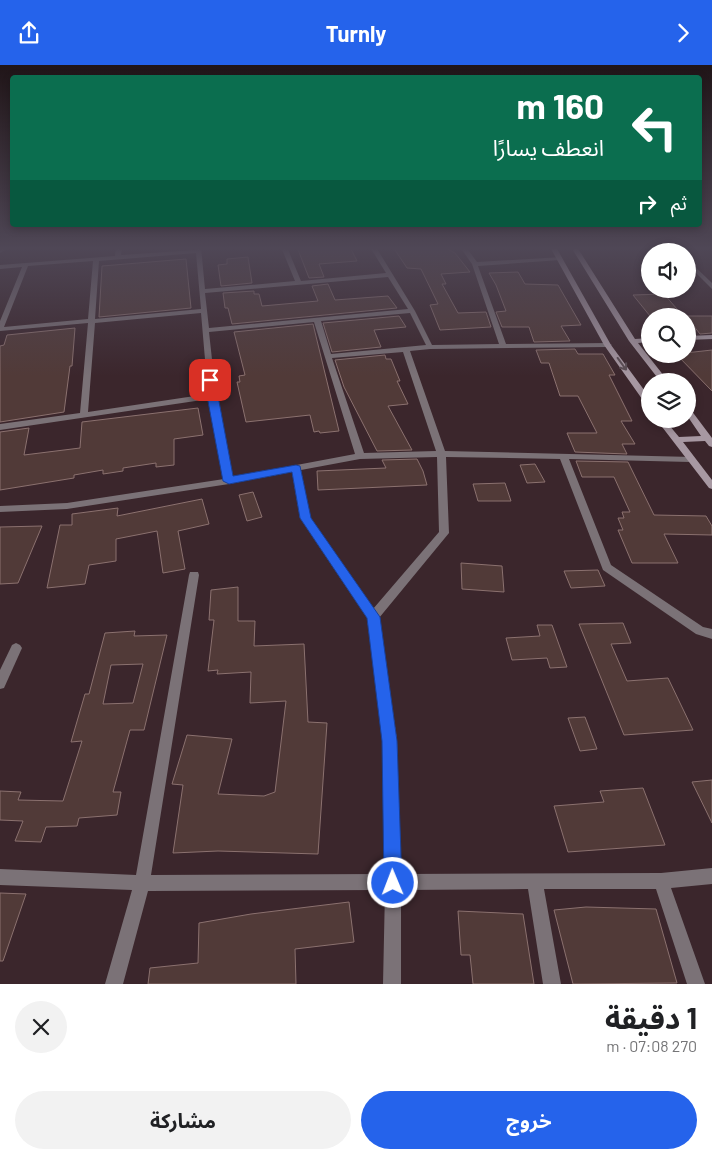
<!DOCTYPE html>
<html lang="ar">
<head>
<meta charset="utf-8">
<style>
	body { margin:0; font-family:Barlow,"Noto Sans Arabic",sans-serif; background:#f2f2f2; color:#202124; direction:rtl; height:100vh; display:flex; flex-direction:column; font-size:19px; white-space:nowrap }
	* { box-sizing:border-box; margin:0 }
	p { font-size:16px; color:#757577 }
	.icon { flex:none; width:28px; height:28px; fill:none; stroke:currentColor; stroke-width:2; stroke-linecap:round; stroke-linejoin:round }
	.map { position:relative; height:919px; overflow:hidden; direction:ltr }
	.sheet { display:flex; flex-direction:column; background:#fff; flex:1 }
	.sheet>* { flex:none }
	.guide { position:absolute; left:10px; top:10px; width:692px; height:152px; border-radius:5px; box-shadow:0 2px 8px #0003; direction:rtl; background:#0b6e4f; color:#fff; overflow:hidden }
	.tools { position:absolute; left:641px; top:178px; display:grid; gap:10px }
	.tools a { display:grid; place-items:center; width:55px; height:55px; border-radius:50%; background:#fff; box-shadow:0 2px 8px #0003; font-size:25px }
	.pin { position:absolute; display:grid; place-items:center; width:42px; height:42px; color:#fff; margin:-21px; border-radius:10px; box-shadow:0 2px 8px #0006 }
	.me { position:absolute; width:55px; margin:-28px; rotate:359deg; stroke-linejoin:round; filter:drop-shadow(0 0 4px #0008) }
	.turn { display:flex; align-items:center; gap:18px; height:105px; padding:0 15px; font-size:22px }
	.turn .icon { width:65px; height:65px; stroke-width:2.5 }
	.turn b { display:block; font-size:35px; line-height:42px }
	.then { display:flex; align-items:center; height:48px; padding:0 15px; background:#0003; gap:10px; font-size:19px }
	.round { display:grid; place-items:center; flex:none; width:52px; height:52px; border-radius:26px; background:#f2f2f2 }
	.overview { display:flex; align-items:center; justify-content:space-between; height:85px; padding:0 15px }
	h1 { font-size:30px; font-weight:700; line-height:38px }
	.cta { display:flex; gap:10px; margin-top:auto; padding:10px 15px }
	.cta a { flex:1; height:58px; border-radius:30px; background:#2563eb; color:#fff; font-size:20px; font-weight:700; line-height:58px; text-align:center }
	.cta a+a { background:#f2f2f2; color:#202124 }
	header { display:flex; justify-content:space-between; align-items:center; height:65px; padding:0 15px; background:#2563eb; color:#fff; font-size:22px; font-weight:700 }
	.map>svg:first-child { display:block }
	.building { fill:#513a38; stroke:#8b716f; fill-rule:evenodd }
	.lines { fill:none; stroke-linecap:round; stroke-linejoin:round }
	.street { fill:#7b7277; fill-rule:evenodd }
	.secondary { fill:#a798a2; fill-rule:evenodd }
	.oneway { stroke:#5b4e54 }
	.route { fill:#2563eb; stroke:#184099 }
</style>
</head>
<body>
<header><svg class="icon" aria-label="forward" viewBox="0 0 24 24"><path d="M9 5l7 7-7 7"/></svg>Turnly<svg class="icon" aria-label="share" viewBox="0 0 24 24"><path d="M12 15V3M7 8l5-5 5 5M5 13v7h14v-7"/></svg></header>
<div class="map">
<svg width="712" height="919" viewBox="0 0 712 919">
	<rect width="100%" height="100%" fill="#3b262c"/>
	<g class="building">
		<path d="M297 182H350L357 196 319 199 324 212 309 213Z"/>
		<path d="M393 182H444L455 188 470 207 441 209 446 219H442L458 248 486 247 491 262 440 265 430 240 438 239 421 204 407 203Z"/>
		<path d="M248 192 252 218 221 221 218 200 227 199V194Z"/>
		<path d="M186 194 191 243 99 252 102 201Z"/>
		<path d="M518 207 525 219 558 220 581 260 561 261 570 276 534 277 529 262H502L496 247 506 246 496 220 489 208Z"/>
		<path d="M328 219 335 235 388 231 397 243 232 259 228 243H225L223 228 254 226V229H259L262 241 318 236 312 221Z"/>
		<path d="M664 229 683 251H650L633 230Z"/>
		<path d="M399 251 406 262 374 265 381 282 332 287 323 258Z"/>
		<path d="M686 251H712V268L700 269Z"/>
		<path d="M313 259 339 366 320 368 319 366 314 367 310 350 246 357 237 317H240L239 311 245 310 234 267Z"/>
		<path d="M75 263 72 301H70L64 347 0 357V281L4 280 7 270Z"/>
		<path d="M575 284 578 289H603L615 310H609L632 356H621L635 379H622L627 389 575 387 567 368H597L578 331H560L549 298H541L536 285Z"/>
		<path d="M712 285V326L676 289Z"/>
		<path d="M385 290 386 294H391L400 316H397L408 339 388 341 412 385 377 386 344 322 335 295Z"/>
		<path d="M198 343 203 370 174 374V400L156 402V398L123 403V406L103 409V405L74 410V413L0 425V367L29 363 24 390 80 383 82 357Z"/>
		<path d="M417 394 423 406 427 420 318 425 317 406 386 403 382 395Z"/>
		<path d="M576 396 628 397 654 450 706 451 712 461V470L664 469 678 498H632L618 465H623L618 453H624L622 447H630L614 412H582Z"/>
		<path d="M535 399 545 417 527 418 520 400Z"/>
		<path d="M505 418 511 436H478L473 419Z"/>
		<path d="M253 427 262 452 247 456 239 430Z"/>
		<path d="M202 434 209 459 178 466 185 504 163 508 157 466 116 474V496L89 500 85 519 47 523 60 460H72V449L118 443 117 451Z"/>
		<path d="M42 461 18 518 0 519V462Z"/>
		<path d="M461 498 502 501 504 527 462 524Z"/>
		<path d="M598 505 605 521 571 523 564 506Z"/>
		<path d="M238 522V556H255L254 581 304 579 308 657 327 658 318 789 218 786 173 788 183 720 172 719 187 670 232 674 218 729 264 731 275 727 286 636 250 638 251 607 217 609 218 605 208 606 214 555H209L211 525Z"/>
		<path d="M623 558 631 578 611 579 627 616 668 613 693 665 624 670 579 559Z"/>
		<path d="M537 560H552L567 602 550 603 547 593 512 595 506 573 540 571Z"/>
		<path d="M135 566 134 571 167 570 144 665H130L113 727H121L117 750 79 753 77 761 46 762 41 777 15 776 23 756 0 755V726L21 727 18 735 63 736 82 676 71 677 85 629H89L105 568ZM143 599 133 638 103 639 111 600Z"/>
		<path d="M585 652 597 684 580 686 568 653Z"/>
		<path d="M712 715V758L692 717Z"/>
		<path d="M643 723 665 780 568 787 554 741 604 737 600 726Z"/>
		<path d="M0 828 26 829 3 896H0Z"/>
		<path d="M349 837 354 877 295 884 296 919H148L150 903 198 898 199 858 251 849Z"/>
		<path d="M586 842 656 844 677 918 573 919 554 845Z"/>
		<path d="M458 846 523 849 534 919H473L470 890H461Z"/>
	</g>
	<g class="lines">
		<g class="street">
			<path d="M3 182H10L0 188V184Z"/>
			<path d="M116 182H122L121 190 195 185V182H201L205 224 295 216 281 182H287L301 216 386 208 370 182H376L415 246 432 280 499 279 472 199 460 182H466L477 197 562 192V194L560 195 478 201 506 279 608 278 612 280 608 282 430 284 410 286 445 386 693 392 694 394 693 396 690 397 569 394 611 500 703 562 712 564V574L696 569 603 505 560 394 446 392 449 468 379 553 397 675 401 809 661 808 712 803V819L671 823 705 919H687L656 824H544L561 919H543L528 824 401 825V919H383L385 825 148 826 123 919H105L132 825 0 820V804L136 810 189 510 190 507H198L199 510 151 810 385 809 383 675 367 553 300 453 292 407 229 419 67 444 0 447V441L67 438 224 414 209 334 0 365V359L80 348 88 258 0 266V256L22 202 0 204V200L115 191ZM196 188 201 244 95 254 99 196ZM93 196 88 254 4 262 28 201ZM388 212 408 244 209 263 205 228ZM201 248 208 329 88 347 95 258ZM410 248 426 280 331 289 321 256ZM314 257 355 389 233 412 216 331 209 267ZM403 287 436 386 364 388 332 293ZM437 392 439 467 373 544 310 453 301 405 360 394Z"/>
			<path d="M670 182H676L681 186H675Z"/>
			<path d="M688 195 712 218V224L688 200Z"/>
			<path d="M16 578 20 580 22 583 4 623 0 624V605L12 580Z"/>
		</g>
		<g class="secondary">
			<path d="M550 182H556L611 280 650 333V341H647L604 280Z"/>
			<path d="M571 182H577L635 274 650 273V277L638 278 668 316H660L629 276Z"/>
			<path d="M712 270V274L688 275V271Z"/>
			<path d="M688 345H691L712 373V382L709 381 705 376 683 377 712 415V424L709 423 656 354H664L679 372 701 371 688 352Z"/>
		</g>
	</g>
	<defs><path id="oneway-shaft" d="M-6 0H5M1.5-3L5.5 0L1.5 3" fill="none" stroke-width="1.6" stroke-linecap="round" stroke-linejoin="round" transform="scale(1.25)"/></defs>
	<use class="oneway" href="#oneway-shaft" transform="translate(622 299) rotate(54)"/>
	<linearGradient id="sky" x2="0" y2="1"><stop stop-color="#201518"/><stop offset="0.59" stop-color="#4f4756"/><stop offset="1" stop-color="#4f4756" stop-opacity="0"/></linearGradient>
	<rect width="712" height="311" fill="url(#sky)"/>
	<path class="route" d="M210 312 215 315 233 411 296 400 300 401 311 453 380 552 397 676 402 818 399 824 393 826 387 824 384 818 382 676 367 553 300 453 292 407 229 419 223 416 207 331 206 315Z"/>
</svg>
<div class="tools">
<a><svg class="icon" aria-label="sound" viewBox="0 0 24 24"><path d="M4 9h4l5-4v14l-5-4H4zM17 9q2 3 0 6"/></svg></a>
<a><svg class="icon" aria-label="search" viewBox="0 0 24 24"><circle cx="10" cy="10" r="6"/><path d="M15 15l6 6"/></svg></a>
<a><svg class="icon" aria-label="layers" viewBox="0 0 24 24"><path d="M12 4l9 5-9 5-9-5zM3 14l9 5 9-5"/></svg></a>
</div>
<div class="pin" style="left:210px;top:315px;background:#d93025"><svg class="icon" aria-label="arrive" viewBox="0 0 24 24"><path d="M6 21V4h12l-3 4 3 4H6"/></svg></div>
<svg class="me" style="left:393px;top:818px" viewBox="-20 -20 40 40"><circle r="17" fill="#2563eb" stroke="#fff" stroke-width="3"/><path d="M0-11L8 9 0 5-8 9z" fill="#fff"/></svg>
<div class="guide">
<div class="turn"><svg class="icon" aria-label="left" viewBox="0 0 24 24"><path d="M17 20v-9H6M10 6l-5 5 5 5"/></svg><div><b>160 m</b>انعطف يسارًا</div></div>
<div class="then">ثم<svg class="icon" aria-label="right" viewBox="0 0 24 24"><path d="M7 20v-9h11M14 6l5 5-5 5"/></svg></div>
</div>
</div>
<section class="sheet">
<div class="overview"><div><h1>1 دقيقة</h1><p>270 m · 07:08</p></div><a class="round"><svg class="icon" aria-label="close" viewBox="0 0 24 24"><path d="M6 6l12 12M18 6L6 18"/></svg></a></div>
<div class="cta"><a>خروج</a><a>مشاركة</a></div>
</section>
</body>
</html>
